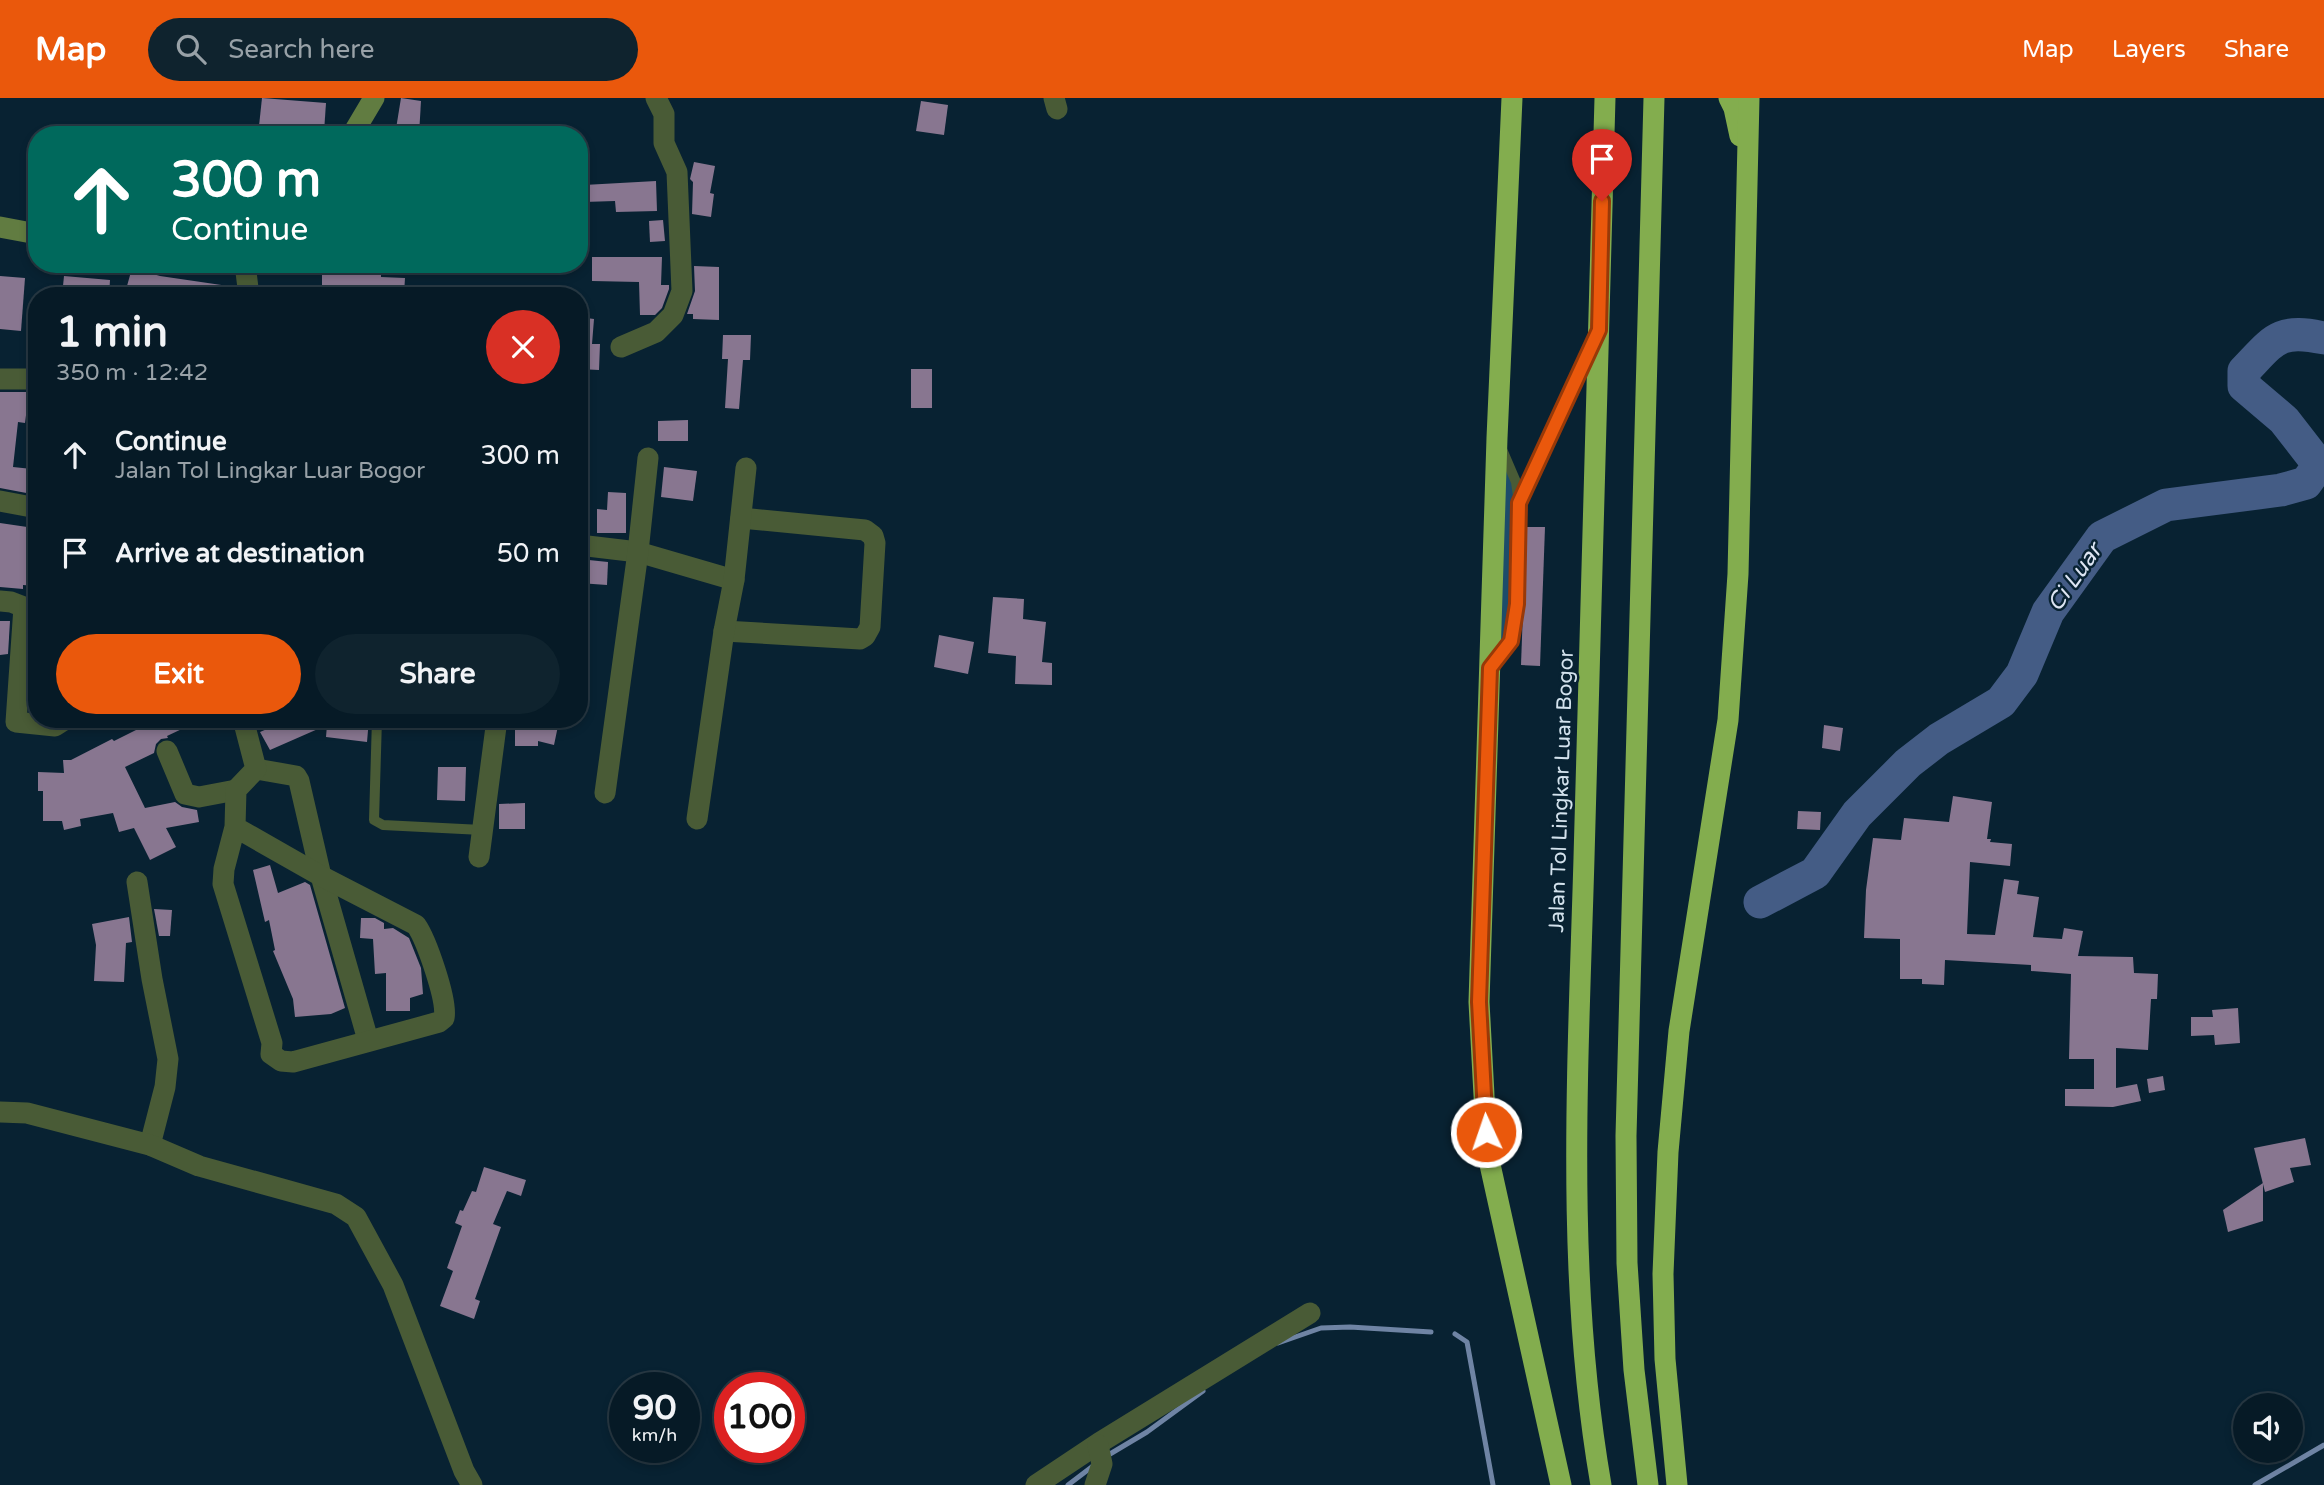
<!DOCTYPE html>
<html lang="en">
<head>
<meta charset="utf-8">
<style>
	body { margin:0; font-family:"Varela Round",sans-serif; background:#0f232e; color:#f1f3f6; height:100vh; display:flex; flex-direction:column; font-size:26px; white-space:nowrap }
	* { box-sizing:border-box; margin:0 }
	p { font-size:23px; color:#98a1a7 }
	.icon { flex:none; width:38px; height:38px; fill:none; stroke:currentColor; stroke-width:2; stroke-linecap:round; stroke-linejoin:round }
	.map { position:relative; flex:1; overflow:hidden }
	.drawer { position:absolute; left:28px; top:189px; width:560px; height:441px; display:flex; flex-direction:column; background:#061a26; border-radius:28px; box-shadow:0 4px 10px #0003,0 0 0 2px #273843 }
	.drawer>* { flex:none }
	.banner { position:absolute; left:28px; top:28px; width:560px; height:147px; border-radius:28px; box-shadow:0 4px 10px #0003,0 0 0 2px #273843; background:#00695c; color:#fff; overflow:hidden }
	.controls { position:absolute; left:2233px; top:1295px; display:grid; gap:14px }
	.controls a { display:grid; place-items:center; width:70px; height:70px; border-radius:50%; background:#061a26; box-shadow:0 4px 10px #0003,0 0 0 2px #273843; font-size:35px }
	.speed { position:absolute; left:609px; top:1274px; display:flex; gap:14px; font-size:35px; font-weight:700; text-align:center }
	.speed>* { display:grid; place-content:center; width:91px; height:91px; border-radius:50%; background:#061a26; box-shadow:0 4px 10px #0003,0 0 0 2px #273843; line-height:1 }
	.speed small { font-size:18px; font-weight:400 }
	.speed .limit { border:10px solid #d22; background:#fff; color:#111 }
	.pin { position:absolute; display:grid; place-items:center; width:60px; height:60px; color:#fff; margin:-72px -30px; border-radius:50% 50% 50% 0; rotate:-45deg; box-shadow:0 0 7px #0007 }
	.pin .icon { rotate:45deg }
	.me { position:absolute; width:77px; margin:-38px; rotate:357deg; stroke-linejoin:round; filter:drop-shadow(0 0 5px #0008) }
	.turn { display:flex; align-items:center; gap:24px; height:147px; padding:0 28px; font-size:32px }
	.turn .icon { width:91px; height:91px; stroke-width:2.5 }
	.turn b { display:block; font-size:49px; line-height:60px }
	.round { display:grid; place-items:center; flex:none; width:74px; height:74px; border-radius:37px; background:#0f232e }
	.overview { display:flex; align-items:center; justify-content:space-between; height:119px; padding:0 28px }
	h1 { font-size:42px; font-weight:700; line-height:52px }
	.button { display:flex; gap:14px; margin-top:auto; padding:14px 28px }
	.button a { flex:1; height:80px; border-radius:42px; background:#ea580c; color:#fff; font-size:28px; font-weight:700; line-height:80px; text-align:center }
	.button a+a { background:#0f232e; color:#f1f3f6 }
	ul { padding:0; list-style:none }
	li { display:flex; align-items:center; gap:21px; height:98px; padding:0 28px }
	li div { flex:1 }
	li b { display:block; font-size:26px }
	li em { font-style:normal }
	header { display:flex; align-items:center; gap:42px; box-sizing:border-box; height:98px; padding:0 35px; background:#ea580c; color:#fff }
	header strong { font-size:33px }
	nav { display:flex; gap:38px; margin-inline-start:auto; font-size:24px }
	.search { width:490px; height:63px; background:#0f232e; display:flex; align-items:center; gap:18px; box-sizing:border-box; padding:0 24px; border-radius:38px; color:#98a1a7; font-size:26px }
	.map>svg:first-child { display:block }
	.green { fill:#1d4c6a }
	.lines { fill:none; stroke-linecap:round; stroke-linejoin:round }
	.stream { stroke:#6f84a4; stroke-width:5 }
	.river { stroke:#445c85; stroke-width:33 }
	.building { fill:#887690 }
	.lane { stroke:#495b36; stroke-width:10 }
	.street { stroke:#495b36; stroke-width:21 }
	.secondary { stroke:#617c41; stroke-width:21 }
	.highway { stroke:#83ad4e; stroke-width:21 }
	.route-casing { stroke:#983908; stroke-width:18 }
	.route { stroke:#ea580c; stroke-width:12 }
	.labels { text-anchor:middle; stroke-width:5; stroke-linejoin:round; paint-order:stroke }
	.street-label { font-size:21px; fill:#d3e2ed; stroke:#082232 }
	.water-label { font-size:23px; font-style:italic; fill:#dde5f3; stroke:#082232 }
</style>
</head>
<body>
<header>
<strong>Map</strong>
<div class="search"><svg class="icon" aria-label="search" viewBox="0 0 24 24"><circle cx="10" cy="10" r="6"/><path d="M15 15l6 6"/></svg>Search here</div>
<nav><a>Map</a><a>Layers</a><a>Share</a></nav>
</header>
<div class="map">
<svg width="2324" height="1387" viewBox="0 0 2324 1387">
	<rect width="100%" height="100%" fill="#082232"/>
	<path class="green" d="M1497 340 1516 384 1511 543 1490 570Z"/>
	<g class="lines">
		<g class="stream">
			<path d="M1455 1236 1467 1244 1493 1387"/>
			<path d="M1278 1245 1321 1230 1350 1229 1431 1234"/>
			<path d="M1110 1356 1147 1334 1203 1293"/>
			<path d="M1068 1387 1093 1368"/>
			<path d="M2255 1387 2324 1347"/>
		</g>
		<path class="river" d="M1760 804 1815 775 1857 716 1908 665 1939 641 2001 604 2022 576 2048 514 2102 439 2166 407 2281 392 2306 385 2319 367 2284 322 2244 288V273C2274 242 2278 230 2324 240"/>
	</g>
	<g class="building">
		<path d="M262 0 326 5 324 34 259 28Z"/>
		<path d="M401 0 421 3 419 37H395Z"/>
		<path d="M921 3 948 7 944 37 916 33Z"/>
		<path d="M694 64 715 68 710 95 714 96 711 119 692 116 693 84 690 81Z"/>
		<path d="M656 83 657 113 616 114 615 103 584 104V87Z"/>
		<path d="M663 122 665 143 650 144 649 123Z"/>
		<path d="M592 159H662L661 187H669V191L662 210 655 217H640L639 184 592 183Z"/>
		<path d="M322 166H381V179L405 180 404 196 322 198Z"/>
		<path d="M694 168 719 169V222L693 221V216H687L695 193Z"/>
		<path d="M132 170 160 178 235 189 236 198H185L158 193 157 195 127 188Z"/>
		<path d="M0 178 25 180 21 233 0 231Z"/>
		<path d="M64 178 110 182 109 198H62Z"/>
		<path d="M579 219 594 221 592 246H600L599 272 579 271Z"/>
		<path d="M723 237H751L750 262H743L739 311 725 310 728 261H722Z"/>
		<rect x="911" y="271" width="21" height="39"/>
		<path d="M0 294H29L25 325 18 324 13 369 32 371V374H37V397L0 390Z"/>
		<path d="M688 322V343H658V323Z"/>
		<path d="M664 369 697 373 693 403 661 399Z"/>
		<path d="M608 394 626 395V435H597V411L607 412Z"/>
		<path d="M0 425 34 430 31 465H37V488L23 487V491L0 489Z"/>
		<path d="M1526 429H1545L1540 568 1521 567Z"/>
		<path d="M579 461 608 464 607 487 579 485Z"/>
		<path d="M993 499 1024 501 1023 521 1046 524 1042 564 1052 565V587L1015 586 1016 558 988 555Z"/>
		<path d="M0 523H10L8 556 0 557Z"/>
		<path d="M939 537 974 544 968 576 934 569Z"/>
		<path d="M154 621H203L167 638 168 640 161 641 156 646 154 655 125 669 145 710 175 704 182 709 197 712 199 724 166 730 176 749 150 762 134 730 119 734 113 715 80 721 81 728 64 732 62 723H43V693H38V674L64 675 63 662H71L112 641 114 643 144 628 143 626Z"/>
		<path d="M262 621H369L367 644 326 639 327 627 270 652 260 634 267 631Z"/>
		<path d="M515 625 558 628 554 647 538 643V648H515Z"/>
		<path d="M1824 627 1843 630 1840 653 1822 650Z"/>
		<path d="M438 669H466L465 703 437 702Z"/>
		<path d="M1953 698 1992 704 1987 741H1991L1990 744 2012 746 2010 768 1970 764 1967 836 1995 837 2004 781 2019 783 2017 796 2039 799 2033 839 2062 841 2064 830 2083 833 2078 858 2133 859 2134 875 2158 876 2157 901H2151L2148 952 2116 950V990L2137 986 2141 1003 2113 1009 2065 1008V991H2094V961H2069L2071 876 2031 873V867L1945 862 1944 887 1922 886V881H1900V841L1864 840 1866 792 1873 740 1901 742 1904 720 1949 724Z"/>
		<path d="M525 705V731H499V706Z"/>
		<path d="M1798 713 1821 714 1820 732 1797 731Z"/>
		<path d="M270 767 278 795 305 784 310 787 345 910 331 916 295 919 293 901 273 853 275 852 269 822 265 824 253 772Z"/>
		<path d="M154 811 172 812 170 838H159Z"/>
		<path d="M129 819 132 844 126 845 124 884 94 883 96 847 92 826Z"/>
		<path d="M361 820H375L384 825V831L393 830 409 840 421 870 423 896 410 900V913H386V875L375 876 373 841 360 840Z"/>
		<path d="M2238 910 2240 945 2215 947 2214 937 2191 938V919H2213L2212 912Z"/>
		<path d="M2163 978 2165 992 2149 995 2147 981Z"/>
		<path d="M2305 1040 2311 1067 2290 1070 2294 1084 2265 1094 2254 1050Z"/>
		<path d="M484 1069 526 1082 521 1098 507 1093 493 1126 501 1129 475 1201 480 1203 474 1221 440 1208 453 1173 447 1170 462 1128 455 1125 460 1112 463 1113 472 1093 476 1094Z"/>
		<path d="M2263 1085V1123L2228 1134 2223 1112Z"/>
	</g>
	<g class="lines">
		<g class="lane">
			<path d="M1519 405 1593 245"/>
			<path d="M1492 568 1511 543 1517 506 1519 405 1516 384 1501 349"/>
			<path d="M377 621 374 722 383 727 482 732"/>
		</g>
		<g class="street">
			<path d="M1054 0 1057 11"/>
			<path d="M245 166 249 198"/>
			<path d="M621 249 656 234 673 217 682 193 677 74 664 45V16L656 0"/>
			<path d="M0 281H37"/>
			<path d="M0 403 37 410"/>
			<path d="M579 447 638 454 734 482"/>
			<path d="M0 503 11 504 24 509 16 624 55 628 66 621"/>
			<path d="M724 533 860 541 865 538 870 529 875 445 873 438 865 432 741 420"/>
			<path d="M167 653 185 696 199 699 236 692"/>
			<path d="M256 671 296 678 299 683 321 778 368 942"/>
			<path d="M605 695 638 454 648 360"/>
			<path d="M697 721 724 533 734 482 746 370"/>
			<path d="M235 729 321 778 416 827C426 841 448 903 444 920L439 924 293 964 281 963 271 956 272 945 223 786 224 771 235 729 236 692 256 671 243 621"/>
			<path d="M479 759 497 621"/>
			<path d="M137 784 152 881 168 961 165 989 150 1047"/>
			<path d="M0 1014 27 1015 150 1047 199 1068 336 1106 356 1119 393 1187 464 1373 472 1387"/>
			<path d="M1036 1387 1099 1345 1310 1215"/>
			<path d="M1095 1387 1102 1366 1098 1347"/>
		</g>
		<g class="secondary">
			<path d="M352 37 374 0"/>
			<path d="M0 129 37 136"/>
		</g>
		<g class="highway">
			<path d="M1512 0 1497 340 1479 904 1487 1053 1561 1387"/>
			<path d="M1729 0 1734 10 1740 38"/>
			<path d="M1601 1387C1565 1180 1578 969 1584 760 1591 507 1598 253 1605 0"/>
			<path d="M1648 1387 1634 1272 1627 1165 1626 1038 1654 0"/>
			<path d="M1677 1387 1665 1261 1663 1176 1668 1054 1679 933 1728 622 1738 476 1749 0"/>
		</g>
	</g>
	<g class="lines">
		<defs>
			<path id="route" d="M1486 1034 1479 904 1490 570 1511 543 1517 506 1519 405 1599 232 1602 103"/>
		</defs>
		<use href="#route" class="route-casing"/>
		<use href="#route" class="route"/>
	</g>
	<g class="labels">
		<g class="street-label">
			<text transform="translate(1561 693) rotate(-88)" y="7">Jalan Tol Lingkar Luar Bogor</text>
		</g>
		<g class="water-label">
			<text transform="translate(2074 479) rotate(-55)" y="8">Ci Luar</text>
		</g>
	</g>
</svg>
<div class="controls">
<a><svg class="icon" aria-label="sound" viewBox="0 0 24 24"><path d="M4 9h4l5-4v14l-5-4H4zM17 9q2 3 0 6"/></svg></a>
</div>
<div class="speed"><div>90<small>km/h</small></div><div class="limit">100</div></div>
<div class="pin" style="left:1602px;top:103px;background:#d93025"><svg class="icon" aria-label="arrive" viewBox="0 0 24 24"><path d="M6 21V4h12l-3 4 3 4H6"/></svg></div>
<svg class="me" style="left:1486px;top:1034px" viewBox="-20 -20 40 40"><circle r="17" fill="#ea580c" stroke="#fff" stroke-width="3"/><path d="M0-11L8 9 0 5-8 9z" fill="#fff"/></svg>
<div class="banner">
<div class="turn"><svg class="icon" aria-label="ahead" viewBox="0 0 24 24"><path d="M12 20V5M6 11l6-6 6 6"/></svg><div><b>300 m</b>Continue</div></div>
</div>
<section class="drawer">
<div class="overview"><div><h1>1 min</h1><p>350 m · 12:42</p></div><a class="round" style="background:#d93025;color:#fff"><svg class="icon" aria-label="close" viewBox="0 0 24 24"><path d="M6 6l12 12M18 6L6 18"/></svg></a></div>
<ul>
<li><svg class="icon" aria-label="ahead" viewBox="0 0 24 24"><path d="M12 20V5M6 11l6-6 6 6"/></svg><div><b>Continue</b><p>Jalan Tol Lingkar Luar Bogor</p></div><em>300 m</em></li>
<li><svg class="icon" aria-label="arrive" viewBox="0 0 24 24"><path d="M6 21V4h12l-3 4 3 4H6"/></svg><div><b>Arrive at destination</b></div><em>50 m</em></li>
</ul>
<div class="button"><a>Exit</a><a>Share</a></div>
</section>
</div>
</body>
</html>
